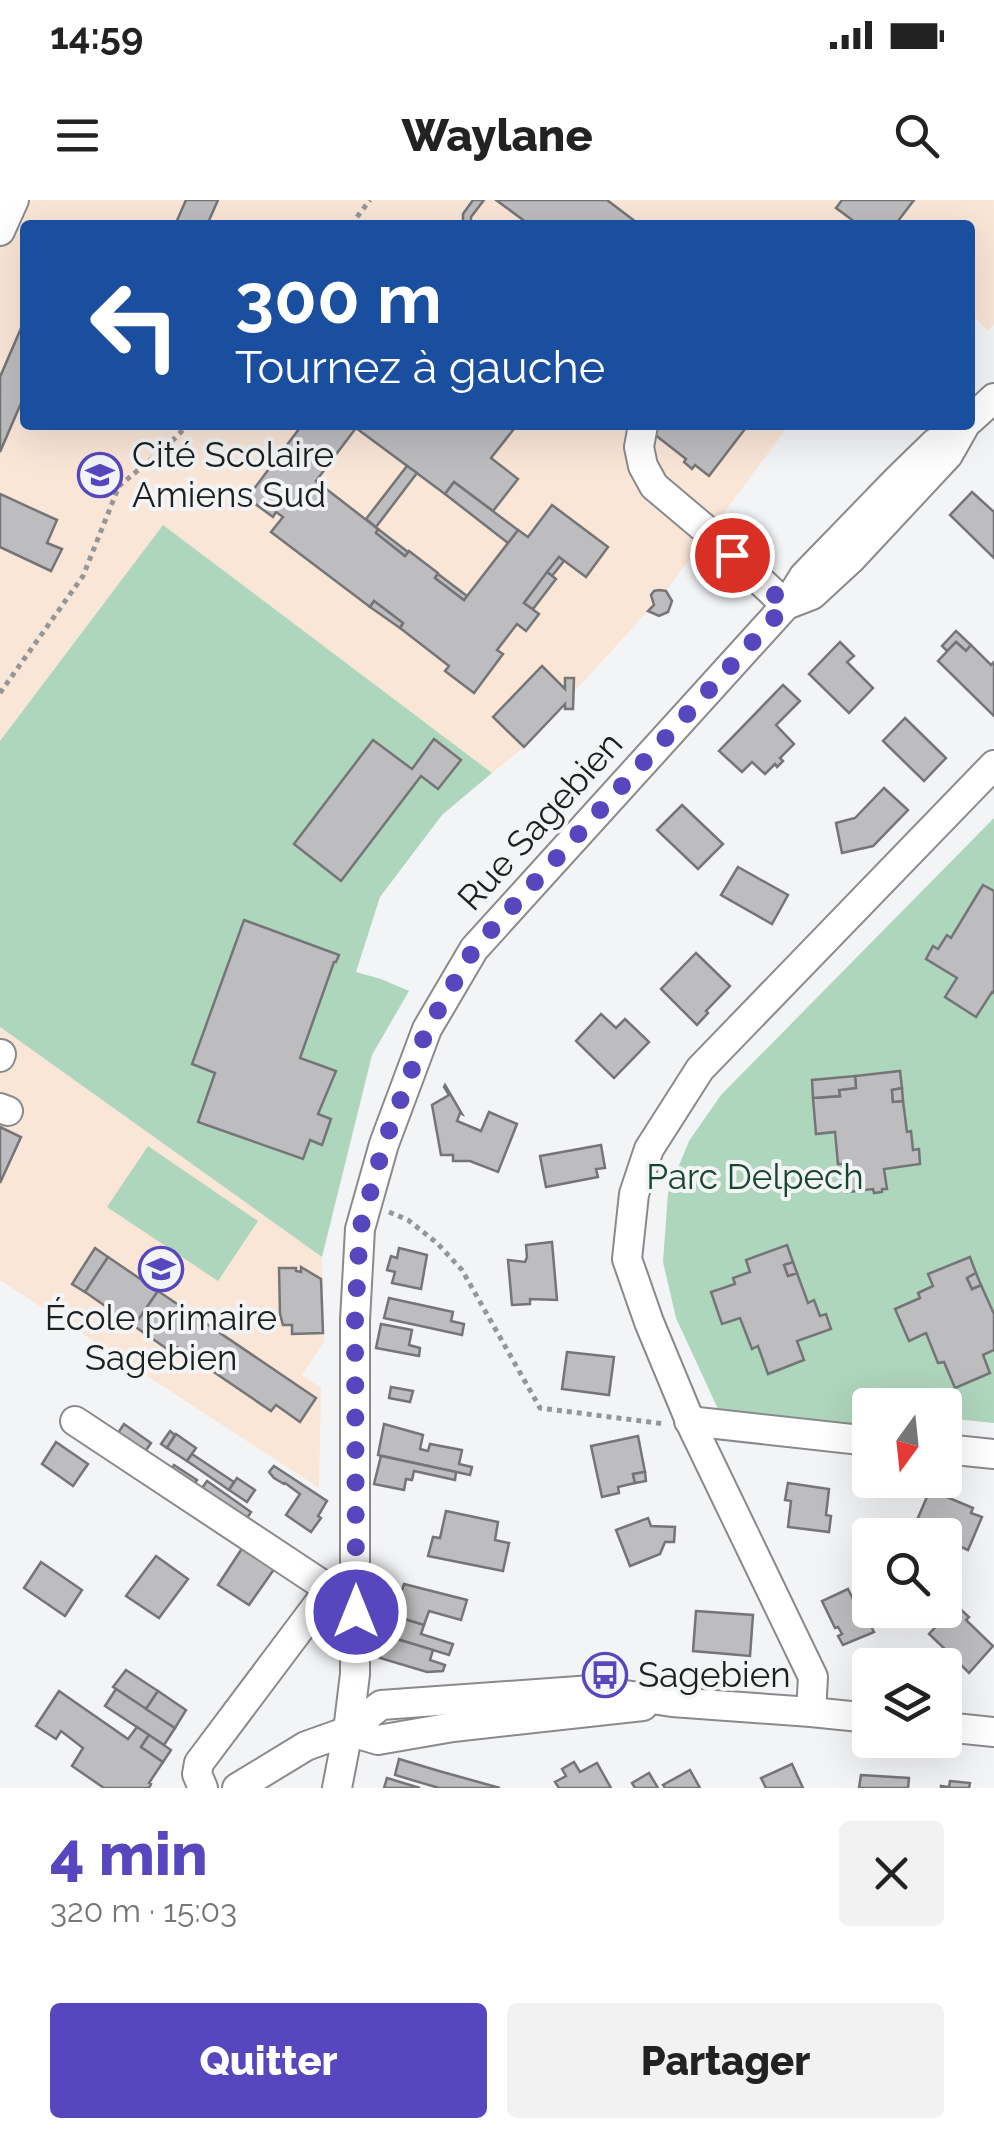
<!DOCTYPE html>
<html lang="fr">
<head>
<meta charset="utf-8">
<style>
	body { margin:0; font-family:Raleway,sans-serif; background:#f2f2f2; color:#222; height:100vh; display:flex; flex-direction:column; font-size:38px; white-space:nowrap }
	* { box-sizing:border-box; margin:0 }
	p { font-size:32px; color:#767676 }
	.icon { flex:none; width:55px; height:55px; fill:none; stroke:currentColor; stroke-width:2; stroke-linecap:round; stroke-linejoin:round }
	.map { position:relative; height:1588px; overflow:hidden }
	.details { display:flex; flex-direction:column; background:#fff; flex:1 }
	.details>* { flex:none }
	.banner { position:absolute; left:20px; top:20px; width:955px; height:210px; border-radius:10px; box-shadow:0 10px 40px #0002; background:#1a4fa0; color:#fff; overflow:hidden }
	.needle { width:65px; rotate:195deg }
	.controls { position:absolute; left:852px; top:1188px; display:grid; gap:20px }
	.controls a { display:grid; place-items:center; width:110px; height:110px; border-radius:10px; background:#fff; box-shadow:0 10px 40px #0002; font-size:50px }
	.pin { position:absolute; display:grid; place-items:center; width:85px; height:85px; color:#fff; margin:-42px; border:5px solid #fff; border-radius:50%; box-shadow:0 2px 10px #0007 }
	.me { position:absolute; width:110px; margin:-55px; rotate:0deg; stroke-linejoin:round; filter:drop-shadow(0 0 8px #0008) }
	.turn { display:flex; align-items:center; gap:35px; height:210px; padding:0 50px; font-size:45px }
	.turn .icon { width:130px; height:130px; stroke-width:2.5 }
	.turn b { display:block; font-size:70px; line-height:85px }
	.round { display:grid; place-items:center; flex:none; width:105px; height:105px; border-radius:10px; background:#f2f2f2 }
	.summary { display:flex; align-items:center; justify-content:space-between; height:170px; padding:0 50px }
	h1 { font-size:60px; font-weight:800; line-height:75px; color:#5747be }
	.button { display:flex; gap:20px; margin-top:auto; padding:20px 50px }
	.button a { flex:1; height:115px; border-radius:10px; background:#5747be; color:#fff; font-size:40px; font-weight:800; line-height:115px; text-align:center }
	.button a+a { background:#f2f2f2; color:#222 }
	.status { display:flex; justify-content:space-between; align-items:center; height:70px; padding:0 50px; background:#fff; direction:ltr }
	.status svg { height:28px; fill:currentColor }
	header { display:flex; justify-content:space-between; align-items:center; height:130px; padding:0 50px; background:#fff; font-size:45px; font-weight:800 }
	.map>svg:first-child { display:block }
	.education { fill:#fae6d7 }
	.green { fill:#aed6bc; fill-rule:evenodd }
	.building { fill:#bdbdbf; stroke:#757577; stroke-width:2.5 }
	.lines { fill:none; stroke-linecap:round; stroke-linejoin:round }
	.minor-casing { stroke:#8a8a8c; stroke-width:32 }
	.path { stroke:#959697; stroke-width:5; stroke-dasharray:5 5; stroke-linecap:butt }
	.minor { stroke:#fff; stroke-width:28 }
	.route { stroke:#5747be; stroke-width:18; stroke-dasharray:0 32.4 }
	.labels { text-anchor:middle; stroke-width:8; stroke-linejoin:round; paint-order:stroke }
	.poi-label { font-size:35px; fill:#1d1e1e; stroke:#f3f4f6; text-anchor:start }
	.street-label { font-size:35px; fill:#1d1e1e; stroke:#f3f4f6 }
	.park-label { font-size:35px; fill:#16472d; stroke:#f3f4f6 }
</style>
</head>
<body>
<div class="status"><b>14:59</b><svg viewBox="0 0 49 12"><path d="M0 12V9h3v3zM5 12V6h3v6zM10 12V3h3v9zM15 12V0h3v12zM26 1h20v11H26zM47 4h2v5h-2z"/></svg></div>
<header><svg class="icon" aria-label="menu" viewBox="0 0 24 24"><path d="M4 6h16M4 12h16M4 18h16"/></svg>Waylane<svg class="icon" aria-label="search" viewBox="0 0 24 24"><circle cx="10" cy="10" r="6"/><path d="M15 15l6 6"/></svg></header>
<div class="map">
<svg width="994" height="1588" viewBox="0 0 994 1588">
	<rect width="100%" height="100%" fill="#f3f4f6"/>
	<g class="education">
		<path d="M0 0H994V124L989 131 970 114V25H25V225H789L666 391 574 492 573 509H565L563 505 524 547 492 573 163 325 0 541Z"/>
		<path d="M0 827 322 1057 324 1142 302 1175 321 1188 319 1288 0 1080Z"/>
	</g>
	<g class="green">
		<path d="M163 325 492 573 442 615 380 697 356 772 381 779 409 791 372 855 322 1057 0 827V541Z"/>
		<path d="M994 618V691L983 685 951 738 946 736 938 749 933 747 926 759 957 778 945 797 976 816 992 792 994 793V1114L929 1074 933 1086 918 1093 920 1098 896 1109 909 1141 926 1133 938 1163 944 1162 955 1187 990 1173 983 1155 994 1150V1223L945 1218V1205H870V1226L718 1209 676 1118 663 1062 668 993 689 941 721 895ZM899 871 907 932H911L913 950 919 949 920 964 884 969 887 988 882 989 881 992 874 993 873 989 848 992 845 964H838L834 932 816 934 812 880ZM787 1045 808 1103 814 1101 820 1116 826 1114 830 1128 797 1141 768 1174 758 1146 752 1148 740 1118 722 1124 711 1093 735 1084 734 1078 750 1072 746 1060Z"/>
		<path d="M148 946 258 1021 218 1081 107 1007Z"/>
	</g>
	<g class="building">
		<path d="M186 0H218L207 25H175Z"/>
		<path d="M473 0H484L471 17V25H463V14Z"/>
		<path d="M496 0H607L640 25H530Z"/>
		<path d="M842 0H914L895 25H859L836 8Z"/>
		<path d="M25 119V194L0 252V177Z"/>
		<path d="M302 225H517L491 258 518 279 493 311 454 282 445 294 356 228 316 281 378 329 376 333 405 356 409 351 438 373 435 378 464 400 518 330 528 337 552 305 608 347 586 377 559 357 524 403 539 414 526 431 517 424 497 450 503 454 474 493 445 471 449 466 400 428 403 423 374 401 370 407 271 332 283 317 276 312 273 317 247 298Z"/>
		<path d="M661 225H748L709 276 695 265 692 269 684 262 686 259 654 234Z"/>
		<path d="M407 266 417 273 376 327 366 319Z"/>
		<path d="M454 282 518 330 508 343 445 294Z"/>
		<path d="M972 292 994 312V358L950 315Z"/>
		<path d="M0 294 57 320 47 343 62 349 51 371 0 347Z"/>
		<path d="M378 329 408 352 405 356 376 333Z"/>
		<path d="M559 357 564 361 552 376 547 372Z"/>
		<path d="M547 372 556 379 533 409 524 403Z"/>
		<path d="M438 374 467 396 464 400 435 378Z"/>
		<path d="M659 390 666 391 672 401 668 412 659 416 648 411 654 405 651 395 654 391Z"/>
		<path d="M374 401 403 423 400 428 370 407Z"/>
		<path d="M956 431 971 445 966 451 956 442 947 451 942 446Z"/>
		<path d="M840 442 854 456 847 462 873 488 849 513 809 474Z"/>
		<path d="M956 442 966 451 971 445 991 465 994 462V516L938 461Z"/>
		<path d="M542 466 565 489V478H574L573 509H565V504L524 547 493 517Z"/>
		<path d="M783 485 800 501 776 525 794 544 780 558 783 561 777 567 775 564 765 574 752 562 742 572 719 551Z"/>
		<path d="M905 518 946 558 924 581 883 541Z"/>
		<path d="M434 539 461 560 438 589 421 576 341 681 294 644 373 540 412 569Z"/>
		<path d="M884 588 908 610 873 646 842 653 836 623 855 618Z"/>
		<path d="M682 605 723 644 698 669 657 630Z"/>
		<path d="M738 667 788 695 772 724 721 695Z"/>
		<path d="M983 685 994 691V793L992 792 976 817 945 797 957 778 926 759 933 746 938 749 947 735 951 738Z"/>
		<path d="M244 720 339 755 336 762H334L300 858 336 871 318 914 331 919 322 945 310 940 303 959 198 922 215 873 192 864Z"/>
		<path d="M696 753 730 786 706 811 708 813 697 825 661 789Z"/>
		<path d="M601 814 616 828 625 819 649 842 614 878 576 841Z"/>
		<path d="M900 871 902 888 892 890 893 902 903 901 907 932 911 931 913 950 919 949 920 964 884 969 887 989H882V992L874 993 873 989 847 992 845 964H838L835 932 816 934 813 898 840 896 839 890 856 888 855 876Z"/>
		<path d="M855 876 856 888 839 890 840 896 813 898 812 880Z"/>
		<path d="M445 885 462 914 460 913 457 921 481 931 489 912 517 924 498 972 470 961H453V955H441L432 905 449 895 444 887Z"/>
		<path d="M902 888 903 901 893 902 892 890Z"/>
		<path d="M0 927 21 937 0 983Z"/>
		<path d="M601 945 605 968 596 969 598 977 546 987 540 956Z"/>
		<path d="M552 1042 557 1100 530 1099V1104L512 1105 508 1060 525 1062 527 1057 526 1045Z"/>
		<path d="M787 1045 793 1062 784 1065 788 1076 797 1073 808 1103 814 1100 820 1116 826 1114 831 1129 797 1141 804 1160 768 1174 758 1146 752 1149 740 1118 722 1124 711 1092 735 1084 733 1078 750 1072 746 1060Z"/>
		<path d="M95 1048 108 1057 85 1092 72 1084Z"/>
		<path d="M399 1048 427 1055 421 1089 392 1083 395 1072 387 1070 391 1056 397 1058Z"/>
		<path d="M108 1057 158 1091 134 1126 85 1092Z"/>
		<path d="M970 1057 976 1073 967 1078 972 1089 981 1085 994 1114V1150L983 1155 990 1173 955 1188 944 1162 938 1163 926 1133 909 1141 895 1109 920 1098 918 1093 933 1086 928 1074Z"/>
		<path d="M793 1062 797 1073 788 1076 784 1065Z"/>
		<path d="M301 1067 321 1079 323 1133 292 1134V1125H283L280 1114 279 1068H296V1071L301 1072Z"/>
		<path d="M976 1073 981 1085 972 1089 967 1078Z"/>
		<path d="M158 1091 316 1198 300 1222 276 1205 271 1211 177 1147 173 1153 134 1126Z"/>
		<path d="M389 1098 453 1112 451 1121 464 1124 462 1135 384 1118Z"/>
		<path d="M381 1124 412 1130 409 1145 420 1148 419 1156 376 1148Z"/>
		<path d="M567 1152 614 1157 609 1195 562 1189Z"/>
		<path d="M391 1187 413 1191 410 1202 389 1198Z"/>
		<path d="M124 1224 151 1243 142 1256 114 1239Z"/>
		<path d="M384 1224 423 1235 420 1249 428 1251 430 1244 462 1250 459 1264 472 1267 470 1275 378 1255Z"/>
		<path d="M170 1231 175 1235 167 1248 161 1244Z"/>
		<path d="M176 1234 196 1248 187 1261 167 1248Z"/>
		<path d="M638 1236 645 1272 633 1274 635 1283 618 1287 619 1293 602 1297 591 1246Z"/>
		<path d="M56 1242 88 1264 73 1286 42 1264Z"/>
		<path d="M192 1254 234 1282 229 1290 187 1261Z"/>
		<path d="M381 1256 456 1272 455 1280 414 1271 412 1280 406 1279 404 1290 374 1284Z"/>
		<path d="M174 1265 197 1280 191 1289 168 1274Z"/>
		<path d="M274 1266 327 1301 318 1316 321 1318 311 1332 286 1315 300 1294 285 1283 284 1284 274 1278 269 1272Z"/>
		<path d="M645 1272 646 1281 635 1283 633 1274Z"/>
		<path d="M237 1278 255 1290 247 1302 229 1290Z"/>
		<path d="M207 1281 251 1312 243 1324 198 1294Z"/>
		<path d="M788 1283 829 1289 826 1315 831 1316 829 1332 788 1327 791 1301 785 1300Z"/>
		<path d="M930 1290 973 1308 971 1313 982 1317 968 1350 945 1340V1335H933L914 1327Z"/>
		<path d="M446 1311 498 1322 495 1340 509 1343 503 1371 428 1356 433 1337 440 1338Z"/>
		<path d="M648 1318 651 1326 675 1327 674 1342H665L660 1354 630 1366 616 1330Z"/>
		<path d="M245 1344 277 1365 249 1405 218 1385Z"/>
		<path d="M156 1356 188 1379 159 1418 126 1396Z"/>
		<path d="M41 1362 82 1390 65 1416 24 1388Z"/>
		<path d="M404 1384 467 1400 461 1420 429 1411 424 1425 394 1416Z"/>
		<path d="M848 1389 857 1407 861 1406 874 1432 843 1445 838 1436 842 1434 838 1427 835 1428 822 1401Z"/>
		<path d="M956 1405 969 1417 966 1420 993 1446 969 1473 955 1459 958 1456 953 1451 950 1454 929 1434Z"/>
		<path d="M696 1411 753 1415 750 1456 693 1451Z"/>
		<path d="M394 1416 424 1425 421 1434 453 1444 449 1455 387 1436Z"/>
		<path d="M387 1436 433 1450 430 1460 445 1465 443 1471 427 1472 380 1458Z"/>
		<path d="M126 1470 158 1491 146 1509 113 1487Z"/>
		<path d="M116 1489 175 1528 164 1545 105 1506Z"/>
		<path d="M59 1491 128 1539 137 1527 149 1535 141 1547 163 1562 149 1583 151 1584 149 1588H104L72 1566 83 1548 61 1531 56 1539 36 1526Z"/>
		<path d="M158 1491 186 1510 175 1528 146 1509Z"/>
		<path d="M149 1535 171 1550 163 1562 141 1547Z"/>
		<path d="M399 1559 439 1571 500 1588H439L395 1575Z"/>
		<path d="M574 1562 580 1572 597 1563 611 1588H559L555 1582 566 1576 562 1569Z"/>
		<path d="M792 1564 803 1588H766L761 1578Z"/>
		<path d="M690 1570 700 1588H665L663 1585Z"/>
		<path d="M649 1573 658 1588H635L632 1583Z"/>
		<path d="M861 1575 909 1578 908 1588H859Z"/>
		<path d="M387 1578 420 1588H384Z"/>
		<path d="M950 1581 970 1583 969 1588H941V1586L949 1587Z"/>
	</g>
	<g class="lines">
		<defs>
			<g id="minor">
				<path d="M0 31 14 0"/>
				<path d="M970 220 994 198"/>
				<path d="M643 225 639 247 643 266 654 286 705 329 786 405"/>
				<path d="M786 405 804 376 898 279 935 243 946 237"/>
				<path d="M0 857 1 854"/>
				<path d="M0 908 8 911"/>
				<path d="M75 1221 335 1393"/>
				<path d="M689 1221 870 1241"/>
				<path d="M945 1249 994 1254"/>
				<path d="M811 1512 813 1477 693 1228 649 1122 627 1059 634 994 649 949 700 869 994 565"/>
				<path d="M945 1527 994 1532"/>
				<path d="M348 1531 378 1540 453 1527 643 1506"/>
				<path d="M203 1588 197 1574 199 1563 319 1403 346 1386"/>
				<path d="M237 1588 306 1546 348 1531 381 1505 592 1490 672 1502 811 1512 870 1518"/>
				<path d="M337 1588 348 1531 355 1474V1120L360 1029 384 944 427 829 474 749 786 405 812 395 851 359 948 255 965 225"/>
			</g>
		</defs>
		<use href="#minor" class="minor-casing"/>
		<g class="path">
			<path d="M351 25 370 0"/>
			<path d="M0 493 83 376 119 286 166 247 188 225"/>
			<path d="M389 1012 408 1020 437 1043 462 1070 540 1208 665 1224"/>
		</g>
		<use href="#minor" class="minor"/>
	</g>
	<g class="lines">
		<path class="route" d="M356 1412 355 1120 360 1029 384 944 427 829 474 749 786 405 732 355"/>
	</g>
	<defs>
		<symbol id="school-ring" viewBox="-11 -11 22 22"><circle r="9.5" fill="#f3f4f6" stroke="#5747be" stroke-width="1.5"/><path d="M0-5L7-2L0 1L-7-2ZM-4 1L0 2.5L4 1V4Q0 6-4 4Z" fill="#5747be"/></symbol>
		<symbol id="bus-ring" viewBox="-11 -11 22 22"><circle r="9.5" fill="#f3f4f6" stroke="#5747be" stroke-width="1.5"/><path d="M-5-6H5V4H4V6H2V4H-2V6H-4V4H-5ZM-3.5-4V0h7V-4ZM-3.5 1.2v1.5H-2V1.2ZM2 1.2v1.5H3.5V1.2Z" fill="#5747be"/></symbol>
	</defs>
	<g fill-rule="evenodd">
		<use href="#school-ring" x="75" y="250" width="50" height="50"/>
		<use href="#school-ring" x="136" y="1044" width="50" height="50"/>
		<use href="#bus-ring" x="580" y="1450" width="50" height="50"/>
	</g>
	<g class="labels">
		<g class="poi-label">
			<text x="132" y="267">Cité Scolaire<tspan x="132" dy="40">Amiens Sud</tspan></text>
			<text x="161" y="1130" text-anchor="middle">École primaire<tspan x="161" dy="40">Sagebien</tspan></text>
			<text x="638" y="1487">Sagebien</text>
		</g>
		<g class="street-label">
			<text transform="translate(540 621) rotate(-48)" y="12">Rue Sagebien</text>
		</g>
		<g class="park-label">
			<text x="755" y="989">Parc Delpech</text>
		</g>
	</g>
</svg>
<div class="controls">
<a><svg class="needle" viewBox="-14 -14 28 28"><path d="M0-13l5 13h-10z" fill="#e53935"/><path d="M0 13l5-13h-10z" fill="#767676"/></svg></a>
<a><svg class="icon" aria-label="search" viewBox="0 0 24 24"><circle cx="10" cy="10" r="6"/><path d="M15 15l6 6"/></svg></a>
<a><svg class="icon" aria-label="layers" viewBox="0 0 24 24"><path d="M12 4l9 5-9 5-9-5zM3 14l9 5 9-5"/></svg></a>
</div>
<div class="pin" style="left:732px;top:355px;background:#d93025"><svg class="icon" aria-label="arrive" viewBox="0 0 24 24"><path d="M6 21V4h12l-3 4 3 4H6"/></svg></div>
<svg class="me" style="left:356px;top:1412px" viewBox="-20 -20 40 40"><circle r="17" fill="#5747be" stroke="#fff" stroke-width="3"/><path d="M0-11L8 9 0 5-8 9z" fill="#fff"/></svg>
<div class="banner">
<div class="turn"><svg class="icon" aria-label="left" viewBox="0 0 24 24"><path d="M17 20v-9H6M10 6l-5 5 5 5"/></svg><div><b>300 m</b>Tournez à gauche</div></div>
</div>
</div>
<section class="details">
<div class="summary"><div><h1>4 min</h1><p>320 m · 15:03</p></div><a class="round"><svg class="icon" aria-label="close" viewBox="0 0 24 24"><path d="M6 6l12 12M18 6L6 18"/></svg></a></div>
<div class="button"><a>Quitter</a><a>Partager</a></div>
</section>
</body>
</html>
